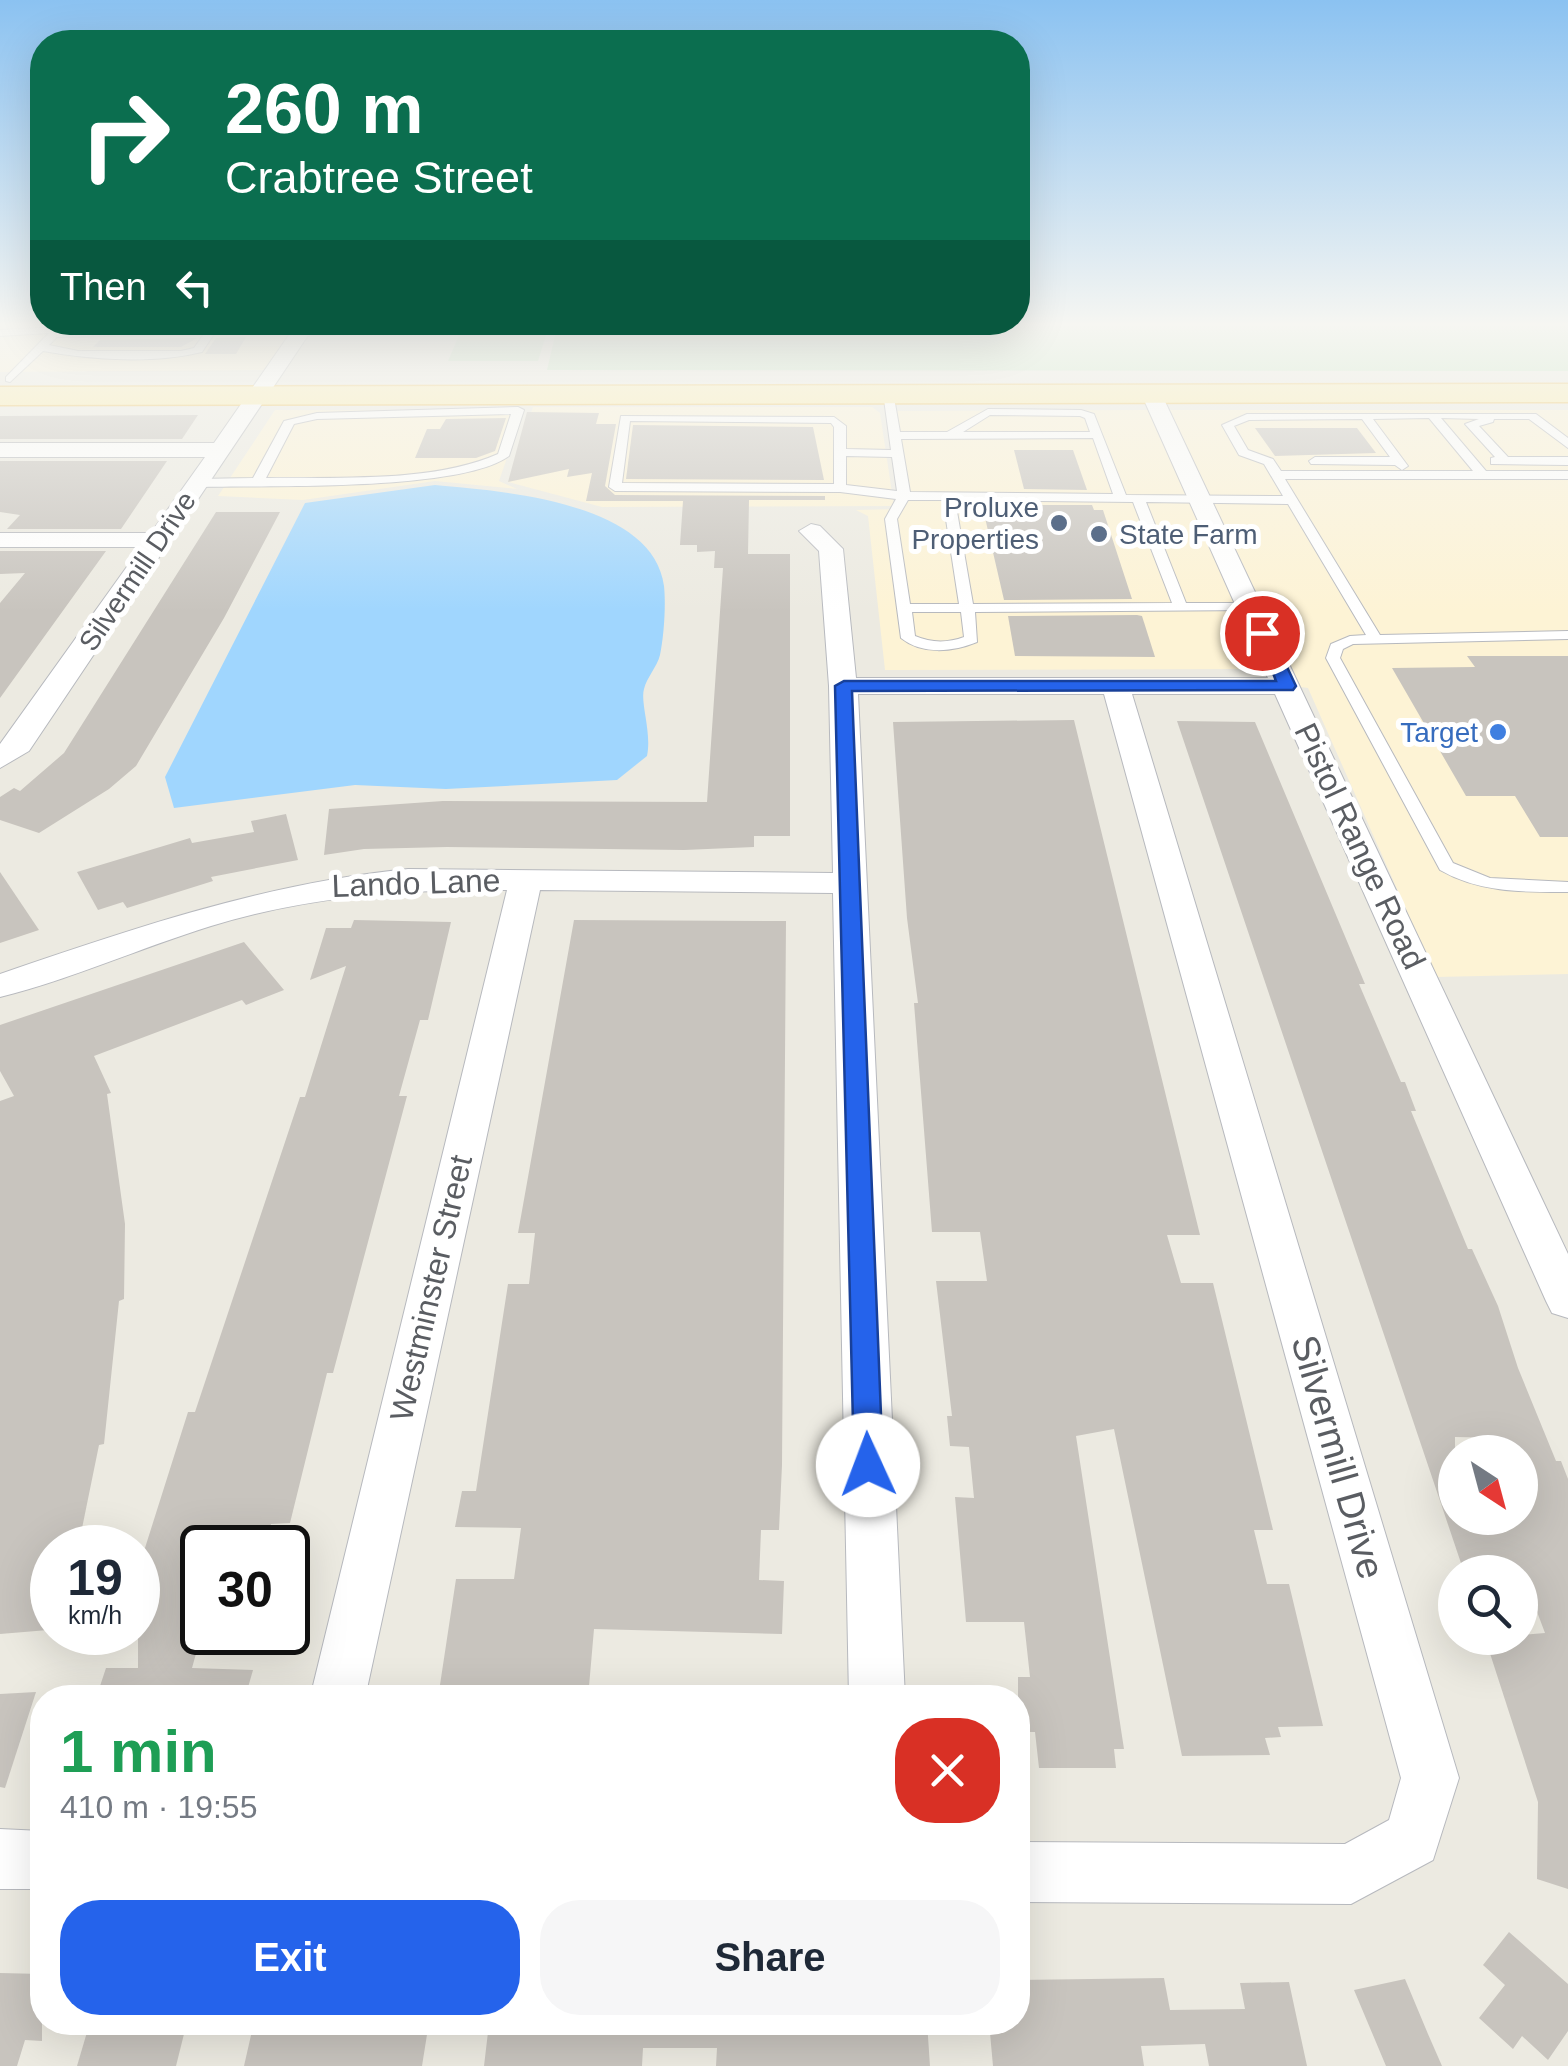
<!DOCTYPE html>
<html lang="en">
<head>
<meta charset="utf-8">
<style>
	body { margin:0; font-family:Arial,sans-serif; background:#f6f6f7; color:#1f2937; height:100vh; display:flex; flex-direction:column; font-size:38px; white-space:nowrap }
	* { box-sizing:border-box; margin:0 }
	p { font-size:32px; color:#747a83 }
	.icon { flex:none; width:55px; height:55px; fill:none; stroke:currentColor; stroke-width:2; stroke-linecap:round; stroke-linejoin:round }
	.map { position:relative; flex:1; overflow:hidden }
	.drawer { position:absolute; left:30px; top:1685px; width:1000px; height:350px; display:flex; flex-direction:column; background:#fff; border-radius:40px; box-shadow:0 10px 40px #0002 }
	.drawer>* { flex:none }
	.hud { position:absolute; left:30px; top:30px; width:1000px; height:305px; border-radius:40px; box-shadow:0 10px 40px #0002; background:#0b6e4f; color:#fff; overflow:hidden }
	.needle { width:65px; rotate:144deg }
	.fabs { position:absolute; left:1438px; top:1435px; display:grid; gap:20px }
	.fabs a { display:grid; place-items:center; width:100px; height:100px; border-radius:50%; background:#fff; box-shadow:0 10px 40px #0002; font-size:50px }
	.speed { position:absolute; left:30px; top:1525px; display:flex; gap:20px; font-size:50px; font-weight:700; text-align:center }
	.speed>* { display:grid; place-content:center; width:130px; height:130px; border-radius:50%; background:#fff; box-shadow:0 10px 40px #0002; line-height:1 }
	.speed small { font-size:25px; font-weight:400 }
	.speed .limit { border:5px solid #111; border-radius:15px; background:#fff; color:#111 }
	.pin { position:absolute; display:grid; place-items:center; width:85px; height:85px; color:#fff; margin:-42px; border:5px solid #fff; border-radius:50%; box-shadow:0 2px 10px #0007 }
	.me { position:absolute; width:110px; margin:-55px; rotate:358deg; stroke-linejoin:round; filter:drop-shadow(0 0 8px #0008) }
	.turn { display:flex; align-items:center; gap:35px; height:210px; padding:0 30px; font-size:45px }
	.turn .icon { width:130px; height:130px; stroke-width:2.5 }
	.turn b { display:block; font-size:70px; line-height:85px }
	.then { display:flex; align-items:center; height:95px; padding:0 30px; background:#0003; gap:20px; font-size:38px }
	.round { display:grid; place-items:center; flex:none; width:105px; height:105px; border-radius:40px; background:#f6f6f7 }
	.headline { display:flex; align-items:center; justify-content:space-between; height:170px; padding:0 30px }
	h1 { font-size:60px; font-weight:700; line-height:75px; color:#1e9e55 }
	.cta { display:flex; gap:20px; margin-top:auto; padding:20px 30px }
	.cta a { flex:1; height:115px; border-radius:40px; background:#2563eb; color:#fff; font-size:40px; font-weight:700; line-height:115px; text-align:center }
	.cta a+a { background:#f6f6f7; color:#1f2937 }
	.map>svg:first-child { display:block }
	.commercial { fill:#fdf3d5 }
	.green { fill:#bee4bd }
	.water { fill:#a0d6fe }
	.building { fill:#c8c4be; fill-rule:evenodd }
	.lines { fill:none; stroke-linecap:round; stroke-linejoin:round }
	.service-casing { stroke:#b7b9be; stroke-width:2 }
	.minor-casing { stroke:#b7b9be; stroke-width:2 }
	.primary-casing { stroke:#efc257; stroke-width:3 }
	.service { fill:#fff; fill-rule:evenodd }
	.minor { fill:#fff; fill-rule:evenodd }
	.primary { fill:#feeea5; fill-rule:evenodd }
	.route { fill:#2563eb; stroke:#184099; stroke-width:2.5 }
	.service-dot { fill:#5c6f8a; stroke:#fff; stroke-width:4 }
	.shop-dot { fill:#3f7fe0; stroke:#fff; stroke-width:4 }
	.labels { text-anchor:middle; stroke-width:10; stroke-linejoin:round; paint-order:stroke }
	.far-service-label { font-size:28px; fill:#4e5e75; stroke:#fff; text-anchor:end }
	.far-street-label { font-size:28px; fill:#5a5d62; stroke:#fff }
	.far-shop-label { font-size:28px; fill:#366cbe; stroke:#fff; text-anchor:end }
	.street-label { font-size:32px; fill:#5a5d62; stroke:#fff }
	.near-street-label { font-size:38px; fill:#5a5d62; stroke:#fff }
</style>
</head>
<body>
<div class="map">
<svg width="1568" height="2066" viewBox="0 0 1568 2066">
	<rect width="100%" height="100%" fill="#eceae1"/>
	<g class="commercial">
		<path d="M0 322 299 323 267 370 0 372Z"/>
		<path d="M533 407H872L880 413 894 506 602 507 508 482Z"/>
		<path d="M275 410 523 411 499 481 517 489 435 481 303 500 218 496Z"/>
		<path d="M1149 410 1268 674 1254 669 885 670 868 516 856 510 900 509 887 411Z"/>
		<path d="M1169 410H1568V974L1436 977 1308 688 1301 687Z"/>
	</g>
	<g class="green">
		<path d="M558 323 1568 322V371L547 370Z"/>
		<path d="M547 332 538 361H448L460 333Z"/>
	</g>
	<path class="water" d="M435 485C500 491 653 501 664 586 666 605 664 636 660 655 657 667 647 677 644 689 640 703 652 732 647 756L617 780 446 789 355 785 174 808 165 777 305 503Z"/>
	<g class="building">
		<path d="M246 337 236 354H205L216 338Z"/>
		<path d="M197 338 181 347H93L100 340Z"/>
		<path d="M527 412 599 413 596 424H616L605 486 615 495 825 496V500H749L748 554H790V836H754V847L684 850 447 847 364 849 324 855 329 809 443 801 707 802 723 568H714L715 551 697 552V545H680L683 501H586L592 473 567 477 569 469 508 482Z"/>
		<path d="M198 415 182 439H0V416Z"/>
		<path d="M506 418 495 451 476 458H415L427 429H440L446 419Z"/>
		<path d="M633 425 813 427 824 480 626 479Z"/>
		<path d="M1255 428H1357L1376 453 1275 456Z"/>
		<path d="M1014 450H1073L1087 490 1024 489Z"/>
		<path d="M0 461H167L121 529H7L20 515 0 512Z"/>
		<path d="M1028 505H1092L1094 510H1103L1132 599 1004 600 983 509 1029 510Z"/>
		<path d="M216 512H280L224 618 136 766 109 789 39 833 0 820V797L14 788 20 791 64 753Z"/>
		<path d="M0 551H106L0 698V603L25 573 0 574Z"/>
		<path d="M1137 615 1142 616 1155 657 1015 656 1008 616Z"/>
		<path d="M1467 656H1568V837H1540L1515 796H1466L1392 668 1475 667Z"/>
		<path d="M1074 720 1200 1235H1167L1181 1283H1213L1273 1530H1254L1267 1584H1289L1323 1726 1278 1727 1281 1737 1265 1738 1270 1755 1182 1756 1114 1429 1076 1436 1124 1749H1114L1116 1768H1039L1035 1732H1020L1018 1714V1677H1030L1024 1622H966L955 1497 974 1498 969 1447 950 1446 947 1416H952L936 1281H987L980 1232H932L914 1003H918L907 918 893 722Z"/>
		<path d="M1177 721 1255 722 1365 984H1359L1401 1082H1405L1416 1111H1411L1468 1249H1472L1498 1306 1518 1368 1556 1461H1561L1568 1479V1889L1537 1879 1538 1802 1485 1638 1545 1633 1522 1572H1464ZM1455 1437 1504 1438 1509 1452H1520V1518H1455Z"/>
		<path d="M286 814 298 860 211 877 213 881 127 908 123 902 98 910 77 872 190 838 192 843 254 832 251 821Z"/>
		<path d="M0 872 39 930 0 943Z"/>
		<path d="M354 920 451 922 428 1020H420L399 1096H407L333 1373H327L290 1523 271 1524 264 1548H202V1632L192 1668 253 1670 245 1698H96L106 1668H138V1570L188 1412H195L300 1097H305L346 966 310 980 326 928H351Z"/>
		<path d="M574 920 786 921 782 1465 779 1530H761L759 1580 784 1581 782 1634 594 1629 588 1698H438L456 1579H514L521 1528 455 1527 462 1491H476L508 1284H529L535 1233H518Z"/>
		<path d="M244 942 284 990 246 1005 242 1000 94 1056 111 1093 107 1094 125 1224 124 1299 119 1301 104 1444 99 1445 78 1548H52V1615L48 1630 0 1634V1101L14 1096 0 1071V1025Z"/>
		<path d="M36 1692 5 1788 0 1787V1694Z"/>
		<path d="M1509 1932 1568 1984V2031L1548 2060 1522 2036 1513 2049 1479 2018 1505 1985 1483 1965Z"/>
		<path d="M0 1973 42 1974V2041L25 2040 17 2066H0Z"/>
		<path d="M1164 1978 1170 2010 1245 2009 1240 1983 1289 1982 1307 2066H1209L1205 2044 1141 2046 1144 2066H993L989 2022H1018V1980Z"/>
		<path d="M1405 1979 1428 2034 1442 2066H1386L1354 1990Z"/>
		<path d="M90 2022H187L176 2066H77Z"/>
		<path d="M254 2022H429L422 2066H244Z"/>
		<path d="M502 2022H927L930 2066H716L717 2048H643L642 2066H484L488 2032H501Z"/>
	</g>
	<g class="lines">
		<defs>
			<g id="service">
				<path d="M358 322H371L353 333 304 336 300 332 214 334 202 352C153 364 93 360 43 351L10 382 6 381V377L49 333 0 336V330L57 327 61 331 306 326 311 330 351 327ZM204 334 194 348 181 351H78L49 345 57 337Z"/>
				<path d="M888 389 893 392 900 432H947L988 409 1081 410 1094 414 1126 495 1283 496 1264 464 1239 455 1222 425 1247 414H1536L1568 438V448L1529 419H1494L1493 422 1479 426 1508 457H1568V465L1491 464V458L1495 457 1465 424 1479 419 1441 418 1486 471H1568V479H1285L1380 635 1568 631V639L1353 644 1343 649 1340 658 1453 863 1490 878 1568 882V892C1523 892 1480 893 1440 870L1326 658 1331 644 1350 636 1366 635 1288 504 1146 502 1186 603H1250L1257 607 1255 610 975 612 977 642C953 652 922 655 901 638L885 519 896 499 840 492 615 491 609 487 621 416 834 417 846 426V449L891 450 883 392ZM990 415 1080 416 1085 418 1090 432H963ZM1429 418 1473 471H1281L1273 459 1248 450 1234 426 1249 420 1362 419 1390 457H1315L1309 461 1311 464 1395 465 1402 470 1408 466 1373 419ZM630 421 831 423 834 427V484L622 483ZM1093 438 1113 494 910 492 901 439ZM846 456 892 457 897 491 846 485ZM908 500H943L959 604H910L897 519ZM955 500 1133 502 1172 603 973 604ZM912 612H961L964 637C948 643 931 643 915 636Z"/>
				<path d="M518 407 524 410 509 456C460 492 264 485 197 487L191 483 197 479 253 478 284 421 317 413ZM511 414 498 454C432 483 337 477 266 478L294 424 317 419Z"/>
			</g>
			<g id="minor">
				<path d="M298 322H317L29 751 0 768V744L141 547H0V533H151L205 457H0V443H214Z"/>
				<path d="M424 322H457L448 328Z"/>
				<path d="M1150 385 1160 391 1568 1254V1318L1552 1313 1546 1301 1275 694H1132L1459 1778 1433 1860 1351 1904 1018 1902V1842L1345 1844 1389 1820 1401 1778 1104 694H858L905 1698H849L833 893 540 890 365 1698H310L507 890C405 889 309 896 211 926 140 948 72 979 0 997V974C134 928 266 883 408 869L833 873 829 686 819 551 799 531 811 524 820 526 843 549 856 678H1268L1140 391Z"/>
				<path d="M0 1829 42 1831V1889H0Z"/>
			</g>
			<path id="primary" d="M1568 384V402L0 405V387Z"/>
		</defs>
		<use href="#service" class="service-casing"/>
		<use href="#minor" class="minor-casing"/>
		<use href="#primary" class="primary-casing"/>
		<use href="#service" class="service"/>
		<use href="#minor" class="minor"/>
		<use href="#primary" class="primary"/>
	</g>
	<linearGradient id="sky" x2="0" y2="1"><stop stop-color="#8bc2f1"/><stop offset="0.53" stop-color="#f6f6f2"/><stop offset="1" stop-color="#f6f6f2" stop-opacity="0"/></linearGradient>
	<rect width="1568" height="612" fill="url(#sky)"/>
	<path class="route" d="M1257 630 1271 633 1296 686 1293 690 852 691 883 1465 879 1474 868 1477 858 1474 854 1465 835 686 844 681H1276Z"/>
	<g class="service-dot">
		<circle cx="1059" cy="523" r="10"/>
		<circle cx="1099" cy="534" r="10"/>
	</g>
	<circle class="shop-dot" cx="1498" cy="732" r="10"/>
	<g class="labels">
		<g class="far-service-label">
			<text x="1039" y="517">Proluxe<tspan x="1039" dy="32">Properties</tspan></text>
			<text x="1119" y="544" text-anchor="start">State Farm</text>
		</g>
		<g class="far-street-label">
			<text transform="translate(137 571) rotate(-56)" y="10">Silvermill Drive</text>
		</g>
		<g class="far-shop-label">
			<text x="1478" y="742">Target</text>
		</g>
		<g class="street-label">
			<text transform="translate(1360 846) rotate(65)" y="11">Pistol Range Road</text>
			<text transform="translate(416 883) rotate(-2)" y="11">Lando Lane</text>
			<text transform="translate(431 1288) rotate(-77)" y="11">Westminster Street</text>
		</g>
		<g class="near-street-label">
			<text transform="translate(1338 1457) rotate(74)" y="13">Silvermill Drive</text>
		</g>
	</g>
</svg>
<div class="fabs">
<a><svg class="needle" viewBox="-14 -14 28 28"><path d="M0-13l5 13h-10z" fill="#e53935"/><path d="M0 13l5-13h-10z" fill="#747a83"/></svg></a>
<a><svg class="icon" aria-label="search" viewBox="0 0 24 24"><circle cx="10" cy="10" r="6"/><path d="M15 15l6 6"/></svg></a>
</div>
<div class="speed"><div>19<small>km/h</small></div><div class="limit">30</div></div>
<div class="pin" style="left:1262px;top:633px;background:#d93025"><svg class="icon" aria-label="arrive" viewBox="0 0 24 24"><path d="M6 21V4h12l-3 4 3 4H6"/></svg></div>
<svg class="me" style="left:868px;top:1465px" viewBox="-20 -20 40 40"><circle r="19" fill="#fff"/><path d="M0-13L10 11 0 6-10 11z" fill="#2563eb"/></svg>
<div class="hud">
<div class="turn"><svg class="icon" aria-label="right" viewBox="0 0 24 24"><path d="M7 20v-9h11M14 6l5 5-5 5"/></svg><div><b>260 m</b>Crabtree Street</div></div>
<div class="then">Then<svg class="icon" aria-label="left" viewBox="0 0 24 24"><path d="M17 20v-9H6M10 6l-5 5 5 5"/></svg></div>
</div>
<section class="drawer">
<div class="headline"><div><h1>1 min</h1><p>410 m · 19:55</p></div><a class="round" style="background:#d93025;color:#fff"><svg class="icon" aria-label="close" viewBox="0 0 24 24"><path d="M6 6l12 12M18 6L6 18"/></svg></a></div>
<div class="cta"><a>Exit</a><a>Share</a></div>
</section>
</div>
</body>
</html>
